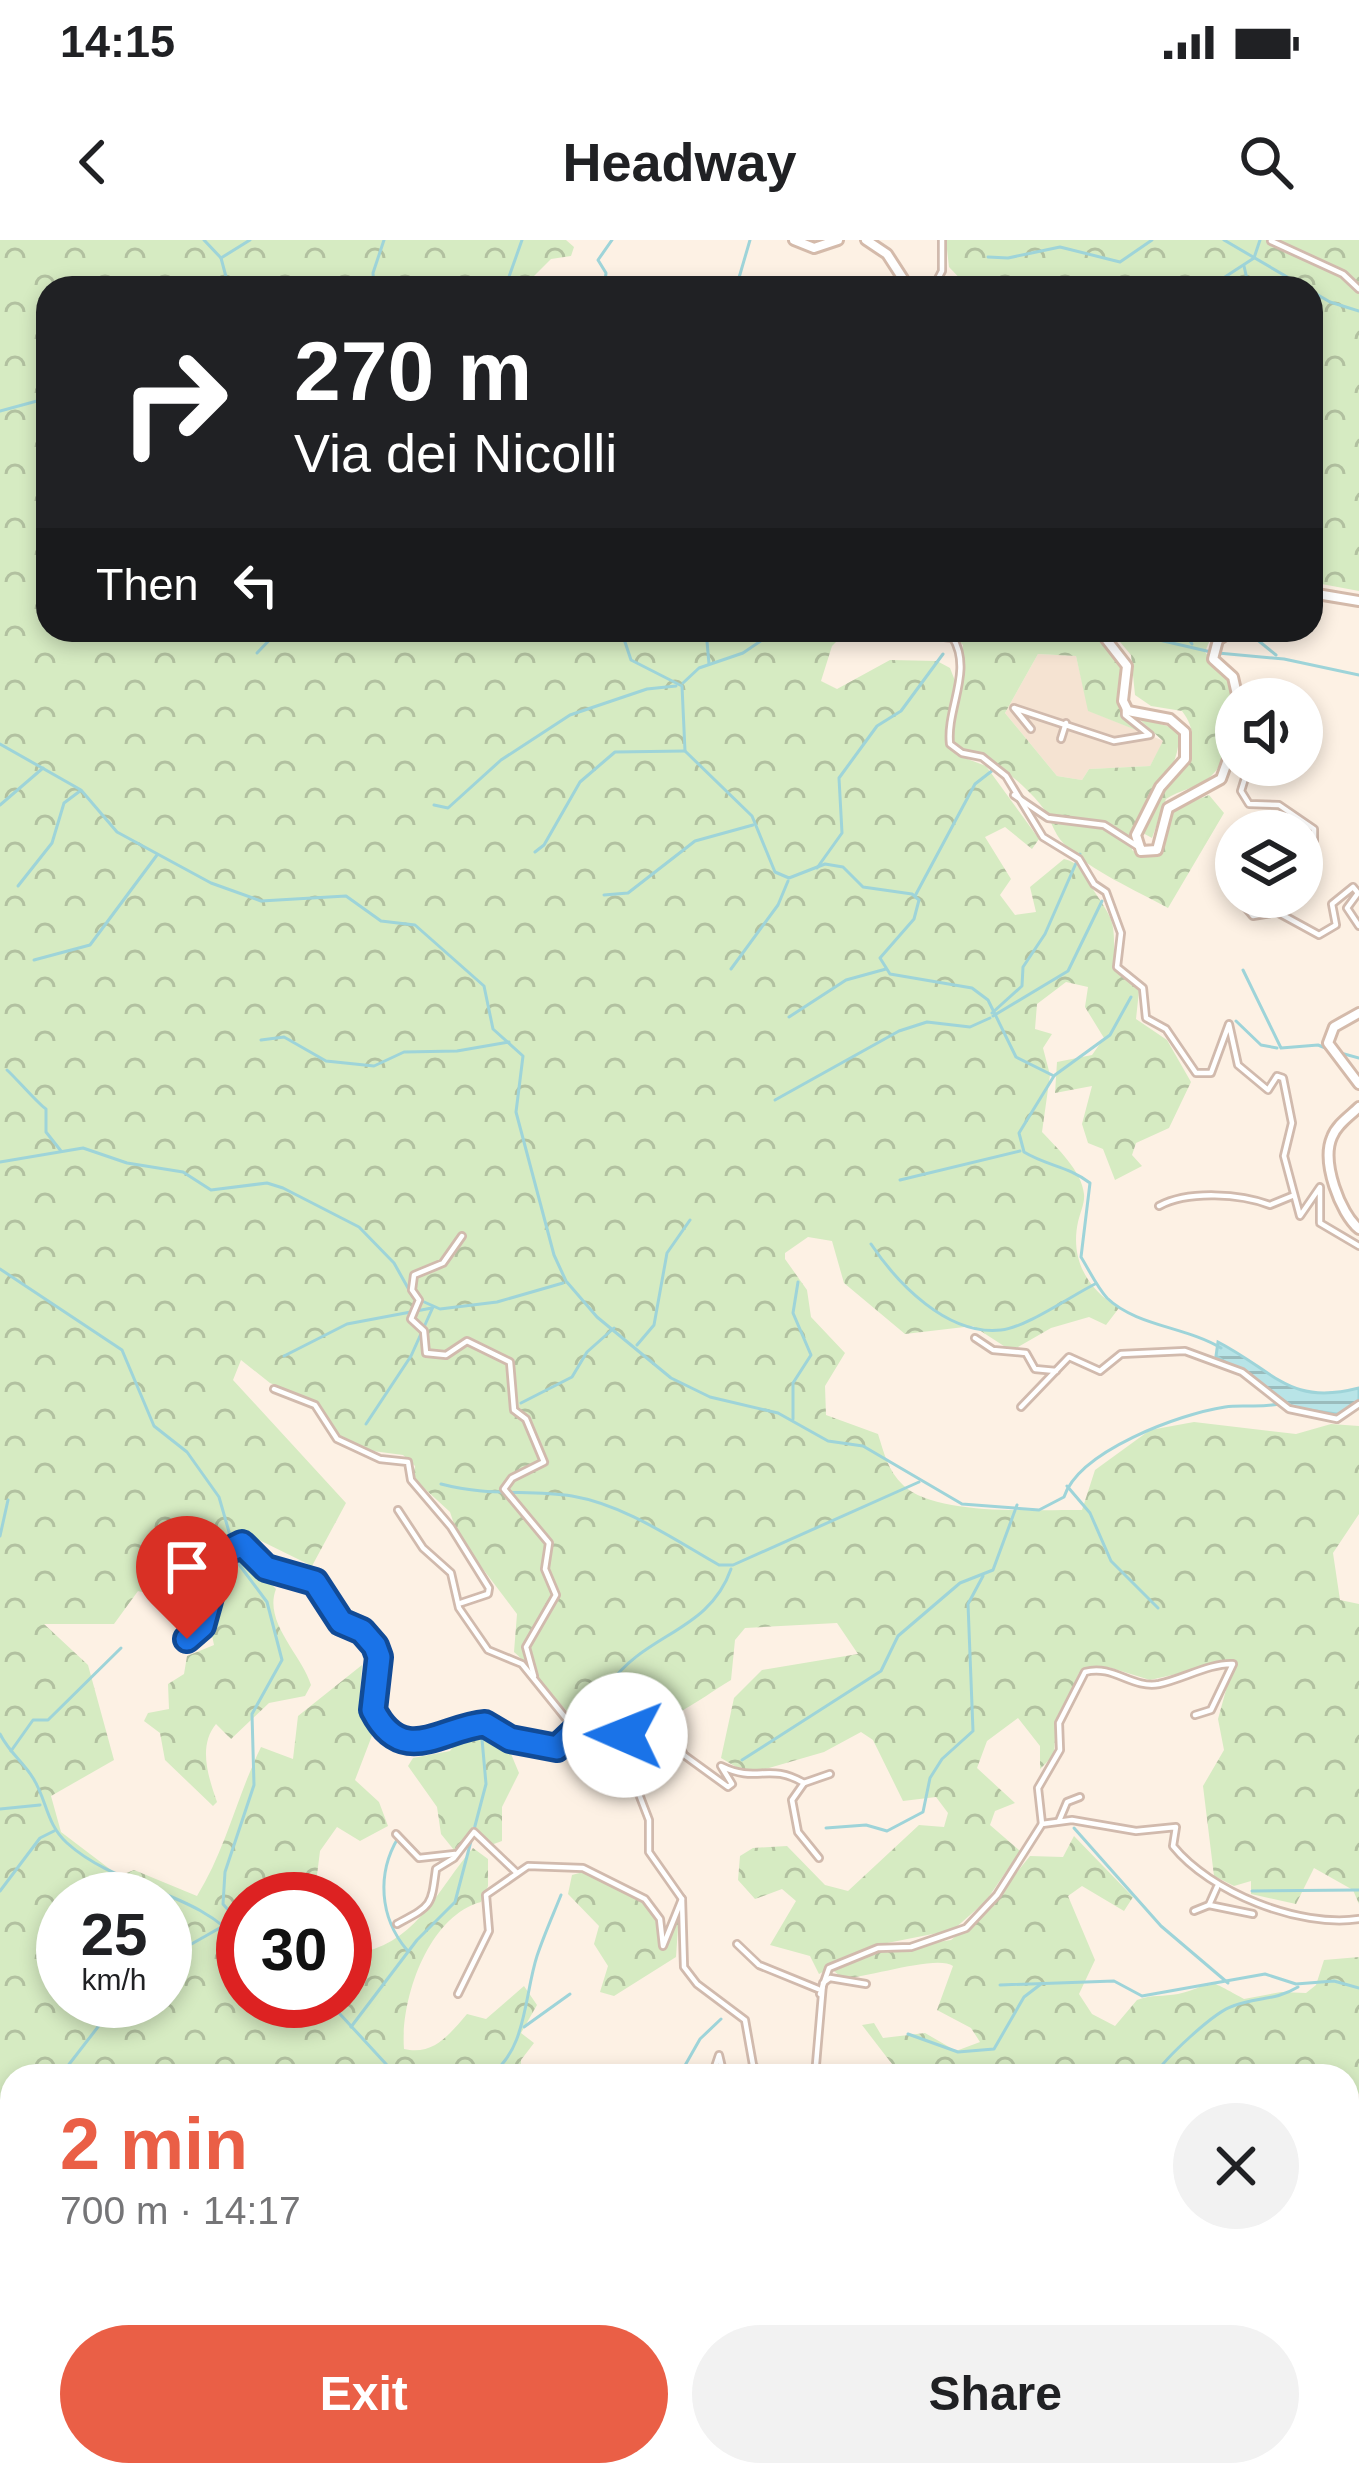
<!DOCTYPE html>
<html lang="en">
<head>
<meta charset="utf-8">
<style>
	body { margin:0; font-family:Helvetica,sans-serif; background:#f2f2f2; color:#202124; height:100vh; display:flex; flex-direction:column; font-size:45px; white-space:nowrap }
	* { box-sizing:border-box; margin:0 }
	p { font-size:39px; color:#757577 }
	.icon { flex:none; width:66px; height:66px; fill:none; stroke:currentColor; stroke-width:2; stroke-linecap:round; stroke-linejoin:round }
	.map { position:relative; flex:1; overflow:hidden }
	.side { position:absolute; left:0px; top:1824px; width:1359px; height:423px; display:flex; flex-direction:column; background:#fff; border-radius:36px 36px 0 0; box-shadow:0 6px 18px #0003 }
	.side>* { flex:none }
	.banner { position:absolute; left:36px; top:36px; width:1287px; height:366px; border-radius:36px; box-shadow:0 6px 18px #0003; background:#202124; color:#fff; overflow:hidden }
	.controls { position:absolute; left:1215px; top:438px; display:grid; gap:24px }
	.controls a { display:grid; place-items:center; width:108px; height:108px; border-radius:50%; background:#fff; box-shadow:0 6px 18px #0003; font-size:60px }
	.speed { position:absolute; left:36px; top:1632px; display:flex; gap:24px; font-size:60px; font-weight:700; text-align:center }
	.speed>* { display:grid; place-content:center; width:156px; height:156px; border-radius:50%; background:#fff; box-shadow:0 6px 18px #0003; line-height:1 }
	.speed small { font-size:30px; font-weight:400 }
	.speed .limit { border:18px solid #d22; background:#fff; color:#111 }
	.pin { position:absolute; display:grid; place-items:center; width:102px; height:102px; color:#fff; margin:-123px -51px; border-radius:50% 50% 50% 0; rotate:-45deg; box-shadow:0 0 12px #0007 }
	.pin .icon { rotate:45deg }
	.me { position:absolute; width:132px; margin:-66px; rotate:271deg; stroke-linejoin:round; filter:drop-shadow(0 0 9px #0008) }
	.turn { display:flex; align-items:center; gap:42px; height:252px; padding:0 60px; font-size:54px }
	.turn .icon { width:156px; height:156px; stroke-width:2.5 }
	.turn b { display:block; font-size:84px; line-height:102px }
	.then { display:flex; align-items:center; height:114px; padding:0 60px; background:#0003; gap:24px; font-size:45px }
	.round { display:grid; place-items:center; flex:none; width:126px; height:126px; border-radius:63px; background:#f2f2f2 }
	.summary { display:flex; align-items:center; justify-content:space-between; height:204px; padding:0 60px }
	h1 { font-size:72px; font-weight:600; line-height:90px; color:#ea5f46 }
	.action { display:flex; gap:24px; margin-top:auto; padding:24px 60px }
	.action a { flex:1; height:138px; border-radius:72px; background:#ea5f46; color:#fff; font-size:48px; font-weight:600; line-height:138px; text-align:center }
	.action a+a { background:#f2f2f2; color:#202124 }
	.status { display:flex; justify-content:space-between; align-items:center; height:84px; padding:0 60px; background:#fff; direction:ltr }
	.status svg { height:33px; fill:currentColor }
	header { display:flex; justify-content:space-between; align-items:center; height:156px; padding:0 60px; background:#fff; font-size:54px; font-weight:600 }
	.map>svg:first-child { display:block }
	.residential { fill:#f5e3d2 }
	.forest { fill:url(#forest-crowns); fill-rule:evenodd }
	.water { fill:url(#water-rules); stroke:#9ed4d9; stroke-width:3 }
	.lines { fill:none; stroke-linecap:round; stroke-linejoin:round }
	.stream { stroke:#9ed4d9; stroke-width:3 }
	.street-casing { stroke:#d1baad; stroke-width:10 }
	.secondary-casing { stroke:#d4baaa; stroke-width:14 }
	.street { stroke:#fff; stroke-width:4.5 }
	.secondary { stroke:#fff; stroke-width:8 }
	.rail-casing { stroke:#b3a2c7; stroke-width:8 }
	.rail { stroke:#fff6eb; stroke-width:3; stroke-dasharray:9; stroke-linecap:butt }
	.route-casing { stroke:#114b97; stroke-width:30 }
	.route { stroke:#1a73e8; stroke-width:21 }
</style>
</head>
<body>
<div class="status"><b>14:15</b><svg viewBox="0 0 49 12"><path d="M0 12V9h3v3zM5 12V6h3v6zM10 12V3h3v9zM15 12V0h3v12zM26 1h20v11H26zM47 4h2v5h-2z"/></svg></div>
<header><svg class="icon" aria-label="back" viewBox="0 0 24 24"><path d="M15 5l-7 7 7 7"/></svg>Headway<svg class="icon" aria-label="search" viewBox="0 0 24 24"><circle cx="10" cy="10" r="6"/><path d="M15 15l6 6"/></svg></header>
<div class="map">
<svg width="1359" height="2245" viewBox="0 0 1359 2245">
	<defs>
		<pattern id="forest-crowns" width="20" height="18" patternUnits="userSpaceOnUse" patternTransform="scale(3)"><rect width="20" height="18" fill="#d6ebc2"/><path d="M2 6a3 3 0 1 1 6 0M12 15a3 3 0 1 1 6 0" fill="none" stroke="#b2c1a0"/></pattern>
		<pattern id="water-rules" width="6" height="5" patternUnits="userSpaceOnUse" patternTransform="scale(3)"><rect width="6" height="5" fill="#b8e4e7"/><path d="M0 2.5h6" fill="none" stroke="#9abcbd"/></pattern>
	</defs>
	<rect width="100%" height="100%" fill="#fdf1e4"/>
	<path class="residential" d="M1038 414 1076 416 1089 471 1164 501 1150 526 1089 529 1082 540 1057 536 1005 473Z"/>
	<g class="forest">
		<path d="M0 0H566L574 7 571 16 551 19 531 39V48H48V390H848L832 406 821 441 837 449 890 420 937 421 950 428 957 446 949 505 957 515 986 526 1039 599 1032 609 1005 587 985 597 1011 639 1000 655 1015 675 1036 672 1030 647 1064 619C1079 622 1081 632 1090 645 1118 687 1113 678 1115 728L1139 751 1136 779 1167 800 1191 842 1169 888 1136 903 1132 915 1142 926 1115 940 1103 909 1088 903 1082 884 1092 846 1055 853 1057 822 1092 815 1104 798 1085 767 1088 747 1066 742 1037 764 1035 789 1052 794 1043 808 1050 835 1042 892C1057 908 1082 931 1084 954 1085 963 1080 973 1078 982 1070 1019 1087 1049 1119 1068L1106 1085 1089 1077 1051 1088 1018 1107 1007 1108 973 1086 905 1094 844 1043 832 1001 808 997 785 1013V1019L807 1050 811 1077 845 1113 825 1146 826 1175 878 1194C884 1213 888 1231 903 1245 936 1277 1037 1269 1082 1270L1095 1230 1150 1190 1194 1182 1296 1194 1331 1184 1359 1186V1274L1333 1313 1340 1360 1359 1364V1664L1353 1650 1314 1628 1296 1664 1251 1654V1641L1234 1646 1214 1636 1203 1546 1224 1510 1218 1479 1234 1421 1150 1440 1108 1427 1079 1433 1056 1483 1054 1515 1040 1529V1506L1018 1478 987 1501 977 1528 1015 1563 995 1571 990 1585 1020 1611 986 1661 953 1690 872 1706 819 1734 810 1716 770 1705 796 1661 782 1649 755 1659 738 1640 740 1616 753 1608 787 1606 825 1645 848 1651 919 1585 944 1587 948 1573 936 1557 903 1561 873 1500 861 1492 824 1512 748 1534 721 1518 734 1458 762 1430 858 1414 837 1383 745 1388 735 1400 731 1440C688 1466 631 1515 578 1480 560 1469 535 1430 514 1412L517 1374 458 1296 450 1272 413 1238 415 1226 403 1215 365 1210 332 1192 318 1164 270 1143 241 1120 233 1140 346 1263 312 1326 249 1295 222 1300 197 1366 138 1351 114 1384H44L88 1425 114 1520 51 1556 61 1592 119 1636 134 1630 197 1656C226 1609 237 1556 261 1507L293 1519 298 1476 362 1425 359 1466 373 1493 355 1540 379 1562 388 1586 360 1601 337 1587 320 1611 314 1659H243V1761H345V1740L364 1712C420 1698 438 1648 473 1608L488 1619V1646L481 1662C428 1676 400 1760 404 1809 433 1816 449 1795 467 1774L486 1779 524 1746 537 1765 521 1793 534 1803 521 1820V1836H12V1898L0 1891ZM63 1659H165V1761H63Z"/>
		<path d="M946 0H1359V351L1311 342V48H969L949 27Z"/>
		<path d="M909 390H1097L1120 424 1122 476 1141 492 1088 471 1076 416 1038 414 1005 473 1057 536 1082 540 1089 529 1150 526 1163 501 1137 477 1177 489C1188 536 1128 563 1132 610L1142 617 1158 616 1171 570 1209 555 1224 573 1168 668C1134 649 1092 632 1064 604 1053 593 1050 575 1040 564 1018 538 988 515 955 507L951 495 963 405 948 391Z"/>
		<path d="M1110 390H1214L1205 412 1230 443C1236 471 1233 517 1210 537 1198 548 1179 550 1166 559L1152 598 1141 592C1148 577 1155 561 1164 548 1181 523 1206 502 1182 471L1151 466 1135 455 1131 415Z"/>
		<path d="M230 1308H237L276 1349C263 1382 302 1415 311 1445L305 1456 269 1463 231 1499 216 1484C198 1506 208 1536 217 1562L213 1566 165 1520 160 1493 144 1481 148 1473 169 1469 168 1444 184 1434 187 1416 214 1405 207 1372C218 1352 216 1324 230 1308Z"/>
		<path d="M482 1487 506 1502 519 1533 502 1567V1601L491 1605 474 1586 454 1610 441 1594 437 1567 408 1526 413 1518 450 1511 464 1492Z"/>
		<path d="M1074 1596 1133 1657 1124 1671 1082 1646 1068 1656 1095 1720 1079 1754 1092 1774 1115 1786 1137 1760C1152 1754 1163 1757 1178 1754 1221 1744 1198 1734 1244 1759L1281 1752 1306 1753 1316 1745 1324 1720 1359 1717V1854L1347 1847V1836H913L892 1824 862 1785 874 1783 883 1798 925 1793 956 1811 980 1802 971 1788 937 1770 953 1726C937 1714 869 1738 842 1738L834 1731 881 1711 951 1700 984 1673 1030 1616 1063 1617Z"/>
		<path d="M583 1632 646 1662 658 1680 661 1708 669 1703 679 1672 676 1717 614 1756 600 1752 608 1726 594 1704 599 1686 568 1654 572 1635Z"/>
		<path d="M1359 1947V2079L1347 2090V1952Z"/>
	</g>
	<path class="water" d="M1218 1102C1276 1132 1289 1166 1359 1148V1161L1343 1175 1295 1168 1216 1116Z"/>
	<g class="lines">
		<g class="stream">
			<path d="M204 0 221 18 229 48"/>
			<path d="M1224 0 1330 62 1359 71"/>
			<path d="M988 17 1008 18 1060 7 1120 22 1152 0"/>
			<path d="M221 18 250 0"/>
			<path d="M1244 26 1249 48"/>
			<path d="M374 48 373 33 384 0"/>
			<path d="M505 48 522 0"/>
			<path d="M604 48 606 33 598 20 612 0"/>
			<path d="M736 48 750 0"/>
			<path d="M1208 48 1254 18 1260 0"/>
			<path d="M0 171 48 158"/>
			<path d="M621 390 631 420 682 446 685 511 752 576 775 632 789 638 825 624 843 627 863 647 912 654 919 660 914 679 880 718 890 734 972 748 988 760 1016 817 1054 836 1019 893 1024 912C1047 926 1068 926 1090 943L1081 1017C1089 1030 1097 1047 1107 1058 1136 1086 1187 1087 1221 1108"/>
			<path d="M706 390 709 424"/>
			<path d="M1116 390 1211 412"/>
			<path d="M1183 390 1192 404"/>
			<path d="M470 393 472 390"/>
			<path d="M1249 393 1276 415"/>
			<path d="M257 413 279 390"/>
			<path d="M1218 413 1284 419 1359 435"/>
			<path d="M683 443 699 428 743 413 777 390"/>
			<path d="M0 504 81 550 117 592 211 643 261 661 346 656 381 681 415 685 484 746 493 789 523 816 516 872 554 1015 566 1041 597 1077 671 1138 710 1157 778 1173 828 1201 863 1206 962 1264 1039 1270 1064 1257C1079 1211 1179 1174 1225 1167 1244 1164 1263 1169 1282 1163"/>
			<path d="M0 565 43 528"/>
			<path d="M434 565 448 568 501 520 570 475 647 449 676 446"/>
			<path d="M535 612 544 605 580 542 615 512 685 511"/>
			<path d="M817 628 842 593 839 538 877 486 901 471 943 414"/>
			<path d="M18 646 52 603 64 563 80 551"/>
			<path d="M604 655 628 653 695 601 753 585"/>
			<path d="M915 656 975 544 993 530"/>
			<path d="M34 720 90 705 157 615"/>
			<path d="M731 729 778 665 788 641"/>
			<path d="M1243 730 1281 808 1318 805 1328 809"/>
			<path d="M992 773 1022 746 1023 727 1045 694 1080 614"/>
			<path d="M993 776 1068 731 1102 661"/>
			<path d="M789 777 846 740 886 729"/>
			<path d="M1236 781 1261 805 1277 808"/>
			<path d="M261 800 284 797 326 821 374 826 404 812 457 811 509 802"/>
			<path d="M1337 812 1359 818"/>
			<path d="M7 830C16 838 39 865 46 869V892L61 911"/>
			<path d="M1055 835 1110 795 1131 757"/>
			<path d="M775 860 899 791 927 782 970 787 990 778"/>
			<path d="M0 922 83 908 127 923 183 932 211 950 267 943 283 948 359 987 394 1023 413 1057 440 1069 497 1062 563 1043"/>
			<path d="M900 940 1020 911"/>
			<path d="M871 1004C897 1043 947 1096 1001 1090 1025 1088 1071 1056 1095 1044"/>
			<path d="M0 1029 122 1110 154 1186 187 1212 219 1257 238 1323 267 1362 282 1420 252 1474 254 1545 225 1632 223 1664 243 1687"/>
			<path d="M637 1105 654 1085 667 1013 690 980"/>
			<path d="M284 1116 347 1084 432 1068"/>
			<path d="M521 1163 572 1137 587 1112 614 1088"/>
			<path d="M793 1179V1143L811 1115 793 1073 798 1042"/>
			<path d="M366 1184 411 1116 433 1067"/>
			<path d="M441 1244C490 1257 529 1249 572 1256 625 1265 673 1299 719 1325H733L919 1242"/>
			<path d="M1067 1246 1090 1273 1111 1321 1158 1368"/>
			<path d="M0 1296 8 1260"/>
			<path d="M610 1444C645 1393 709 1392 731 1329"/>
			<path d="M0 1494C9 1512 23 1522 33 1538 47 1560 46 1584 67 1603 119 1650 199 1650 243 1706"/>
			<path d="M11 1511 33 1480H48L121 1408"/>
			<path d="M742 1520 881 1431 898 1396 960 1343 993 1330 1017 1265"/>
			<path d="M0 1569 40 1565"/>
			<path d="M826 1588 866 1585 887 1591 923 1572 930 1538 942 1519 973 1491 968 1364 983 1336"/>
			<path d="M1074 1588 1161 1686 1228 1743"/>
			<path d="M398 1598C377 1633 379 1677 407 1710"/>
			<path d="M0 1651 40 1598 54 1591"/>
			<path d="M1252 1651 1359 1650"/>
			<path d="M165 1719 225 1685"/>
			<path d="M1000 1745 1114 1741 1142 1756 1265 1734 1296 1744 1334 1741 1359 1748"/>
			<path d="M328 1761 397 1836"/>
			<path d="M351 1787 417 1700 455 1662 486 1544 481 1488"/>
			<path d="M524 1787 570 1754"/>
			<path d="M908 1794 958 1812 994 1809 1024 1757 1041 1744"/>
			<path d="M60 1836 118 1761"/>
			<path d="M489 1836C527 1810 524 1756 537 1716 544 1695 553 1675 561 1655"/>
			<path d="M679 1836 700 1799 721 1779"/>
			<path d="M1154 1836C1165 1818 1214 1772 1233 1766 1256 1757 1275 1761 1298 1747"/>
			<path d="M9 1870 12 1869"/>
			<path d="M1347 1962 1359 1965"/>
			<path d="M0 2128 12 2106"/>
			<path d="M962 2235 964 2245"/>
			<path d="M1100 2235 1103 2245"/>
			<path d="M1271 2235 1275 2245"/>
			<path d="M113 2245 121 2235"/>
			<path d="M432 2245 433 2235"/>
			<path d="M671 2245 684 2235"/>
		</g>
		<defs>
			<g id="street">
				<path d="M1271 1 1343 34 1359 49"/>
				<path d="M933 48 942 31V0"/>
				<path d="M882 390 953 398C973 431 946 469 950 504L962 513 982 517 1006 536 1043 597 1079 619 1094 644 1106 652 1121 693 1117 727 1143 748 1146 778 1166 789 1196 833H1211L1229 784 1238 825 1268 850 1277 836 1283 838 1292 883 1284 916 1300 976 1320 947V983L1359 1006"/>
				<path d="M1031 489 1014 468 1114 501 1150 495 1125 475V466"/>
				<path d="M1061 499 1066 483"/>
				<path d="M1249 525 1241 551 1249 564 1279 565 1314 589V601L1302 613"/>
				<path d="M1014 555 1048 578 1104 585 1137 606"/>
				<path d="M1247 657 1243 664 1253 676 1277 672 1319 695 1336 685 1332 664 1353 647 1358 653 1347 668 1359 686"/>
				<path d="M1159 966C1189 950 1241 954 1270 965L1292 956"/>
				<path d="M462 996 443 1023 414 1035 412 1050 419 1060 411 1079 424 1091 426 1113 446 1115 467 1101 510 1122 514 1170 526 1179 544 1222 512 1238 504 1249 549 1303 545 1329 556 1355 526 1407 534 1436"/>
				<path d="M975 1098 993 1110 1026 1113 1035 1129 1056 1131"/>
				<path d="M274 1149 315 1165 337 1199 380 1219 408 1222 411 1240 451 1287 489 1348 488 1354 461 1363"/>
				<path d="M1021 1167 1069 1117 1100 1131 1121 1114 1185 1111 1242 1132 1289 1169 1337 1179 1359 1164"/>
				<path d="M398 1270 423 1308 451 1333 459 1368 488 1410 522 1424 568 1481 632 1536 649 1580V1612L682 1659 684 1727 697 1744 745 1780 753 1825 761 1836"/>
				<path d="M187 1398 202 1386 222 1314 243 1304 266 1328 315 1342 341 1382 362 1391 375 1406 373 1470C403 1529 443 1486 485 1484L510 1499 557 1507 577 1488"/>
				<path d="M594 1500C621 1489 647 1503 677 1501L684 1515 728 1547 732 1544 721 1526C758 1544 768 1522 804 1543L792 1560 798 1592 819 1618"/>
				<path d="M804 1543 830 1534"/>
				<path d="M1059 1581 1067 1562 1080 1557"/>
				<path d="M1042 1584 1038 1548 1060 1510 1059 1483 1085 1432C1113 1424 1132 1449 1159 1444 1183 1439 1210 1423 1233 1424L1211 1470 1195 1475"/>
				<path d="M396 1594 419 1618 455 1614"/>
				<path d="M1209 1665 1253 1674"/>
				<path d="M1194 1671 1209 1665 1217 1647"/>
				<path d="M397 1684C432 1665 431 1667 436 1629L454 1618 474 1592 517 1633"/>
				<path d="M737 1704 759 1725 818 1749"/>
				<path d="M458 1754 489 1691 486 1655 528 1626 583 1628 645 1659 660 1679 663 1706 682 1659"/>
				<path d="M820 1754 829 1728 878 1708 911 1707 966 1688 997 1655 1042 1584 1072 1580 1136 1591 1176 1587 1173 1606C1210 1652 1299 1688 1359 1679"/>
				<path d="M712 1836 719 1815 724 1836"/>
				<path d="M815 1836 823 1743 830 1738 866 1744"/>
				<path d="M1 1945 12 1943"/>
				<path d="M0 2117H12"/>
				<path d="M419 2235 420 2245"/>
				<path d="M607 2235 612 2245"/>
				<path d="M885 2235V2245"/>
				<path d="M296 2245 297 2235"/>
				<path d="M806 2245 812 2235"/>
				<path d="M814 2245 816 2235"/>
			</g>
			<g id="secondary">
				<path d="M794 0 814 8 838 0"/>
				<path d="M866 0 887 14 909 48"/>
				<path d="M1311 353 1359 361"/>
				<path d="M1099 390 1127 426 1123 461 1128 471 1170 479 1185 492V519L1160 547 1136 595 1141 611 1157 610 1168 568 1221 539 1236 497"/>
				<path d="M1232 390 1218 400 1213 419 1233 437 1238 459"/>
				<path d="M1359 773 1334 787 1328 803 1359 844"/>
				<path d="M1359 867C1350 876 1337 884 1332 897 1321 922 1340 973 1359 989"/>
			</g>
		</defs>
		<use href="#street" class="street-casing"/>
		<use href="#secondary" class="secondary-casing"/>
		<use href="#street" class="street"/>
		<use href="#secondary" class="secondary"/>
		<defs>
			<g id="rail">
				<path d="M1347 2161 1359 2115"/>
				<path d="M1317 2245 1321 2235"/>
			</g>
		</defs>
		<use href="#rail" class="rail-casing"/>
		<use href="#rail" class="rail"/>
	</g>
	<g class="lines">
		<defs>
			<path id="route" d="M187 1399 202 1386 222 1314 242 1304 266 1328 315 1342 341 1382 362 1391 375 1406 379 1417 373 1470C403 1529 443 1487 485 1484L510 1499 557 1508 578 1488 594 1500 625 1495"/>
		</defs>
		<use href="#route" class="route-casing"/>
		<use href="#route" class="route"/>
	</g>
</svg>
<div class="controls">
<a><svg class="icon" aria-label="sound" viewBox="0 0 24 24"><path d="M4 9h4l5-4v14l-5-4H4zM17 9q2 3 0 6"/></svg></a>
<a><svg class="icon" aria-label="layers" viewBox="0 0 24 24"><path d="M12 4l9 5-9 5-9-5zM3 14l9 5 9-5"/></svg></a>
</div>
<div class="speed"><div>25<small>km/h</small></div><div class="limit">30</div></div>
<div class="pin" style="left:187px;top:1399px;background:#d93025"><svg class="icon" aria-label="arrive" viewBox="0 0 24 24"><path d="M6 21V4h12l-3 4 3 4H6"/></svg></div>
<svg class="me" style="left:625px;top:1495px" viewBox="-20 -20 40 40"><circle r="19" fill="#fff"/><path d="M0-13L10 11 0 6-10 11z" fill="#1a73e8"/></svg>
<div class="banner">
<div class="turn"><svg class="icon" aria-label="right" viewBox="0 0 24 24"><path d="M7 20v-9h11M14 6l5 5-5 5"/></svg><div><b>270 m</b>Via dei Nicolli</div></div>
<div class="then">Then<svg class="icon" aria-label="left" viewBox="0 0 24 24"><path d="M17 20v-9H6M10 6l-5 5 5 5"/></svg></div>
</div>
<section class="side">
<div class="summary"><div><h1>2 min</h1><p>700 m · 14:17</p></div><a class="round"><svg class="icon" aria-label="close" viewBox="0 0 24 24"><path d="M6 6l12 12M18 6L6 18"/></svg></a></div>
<div class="action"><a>Exit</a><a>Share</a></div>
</section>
</div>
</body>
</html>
